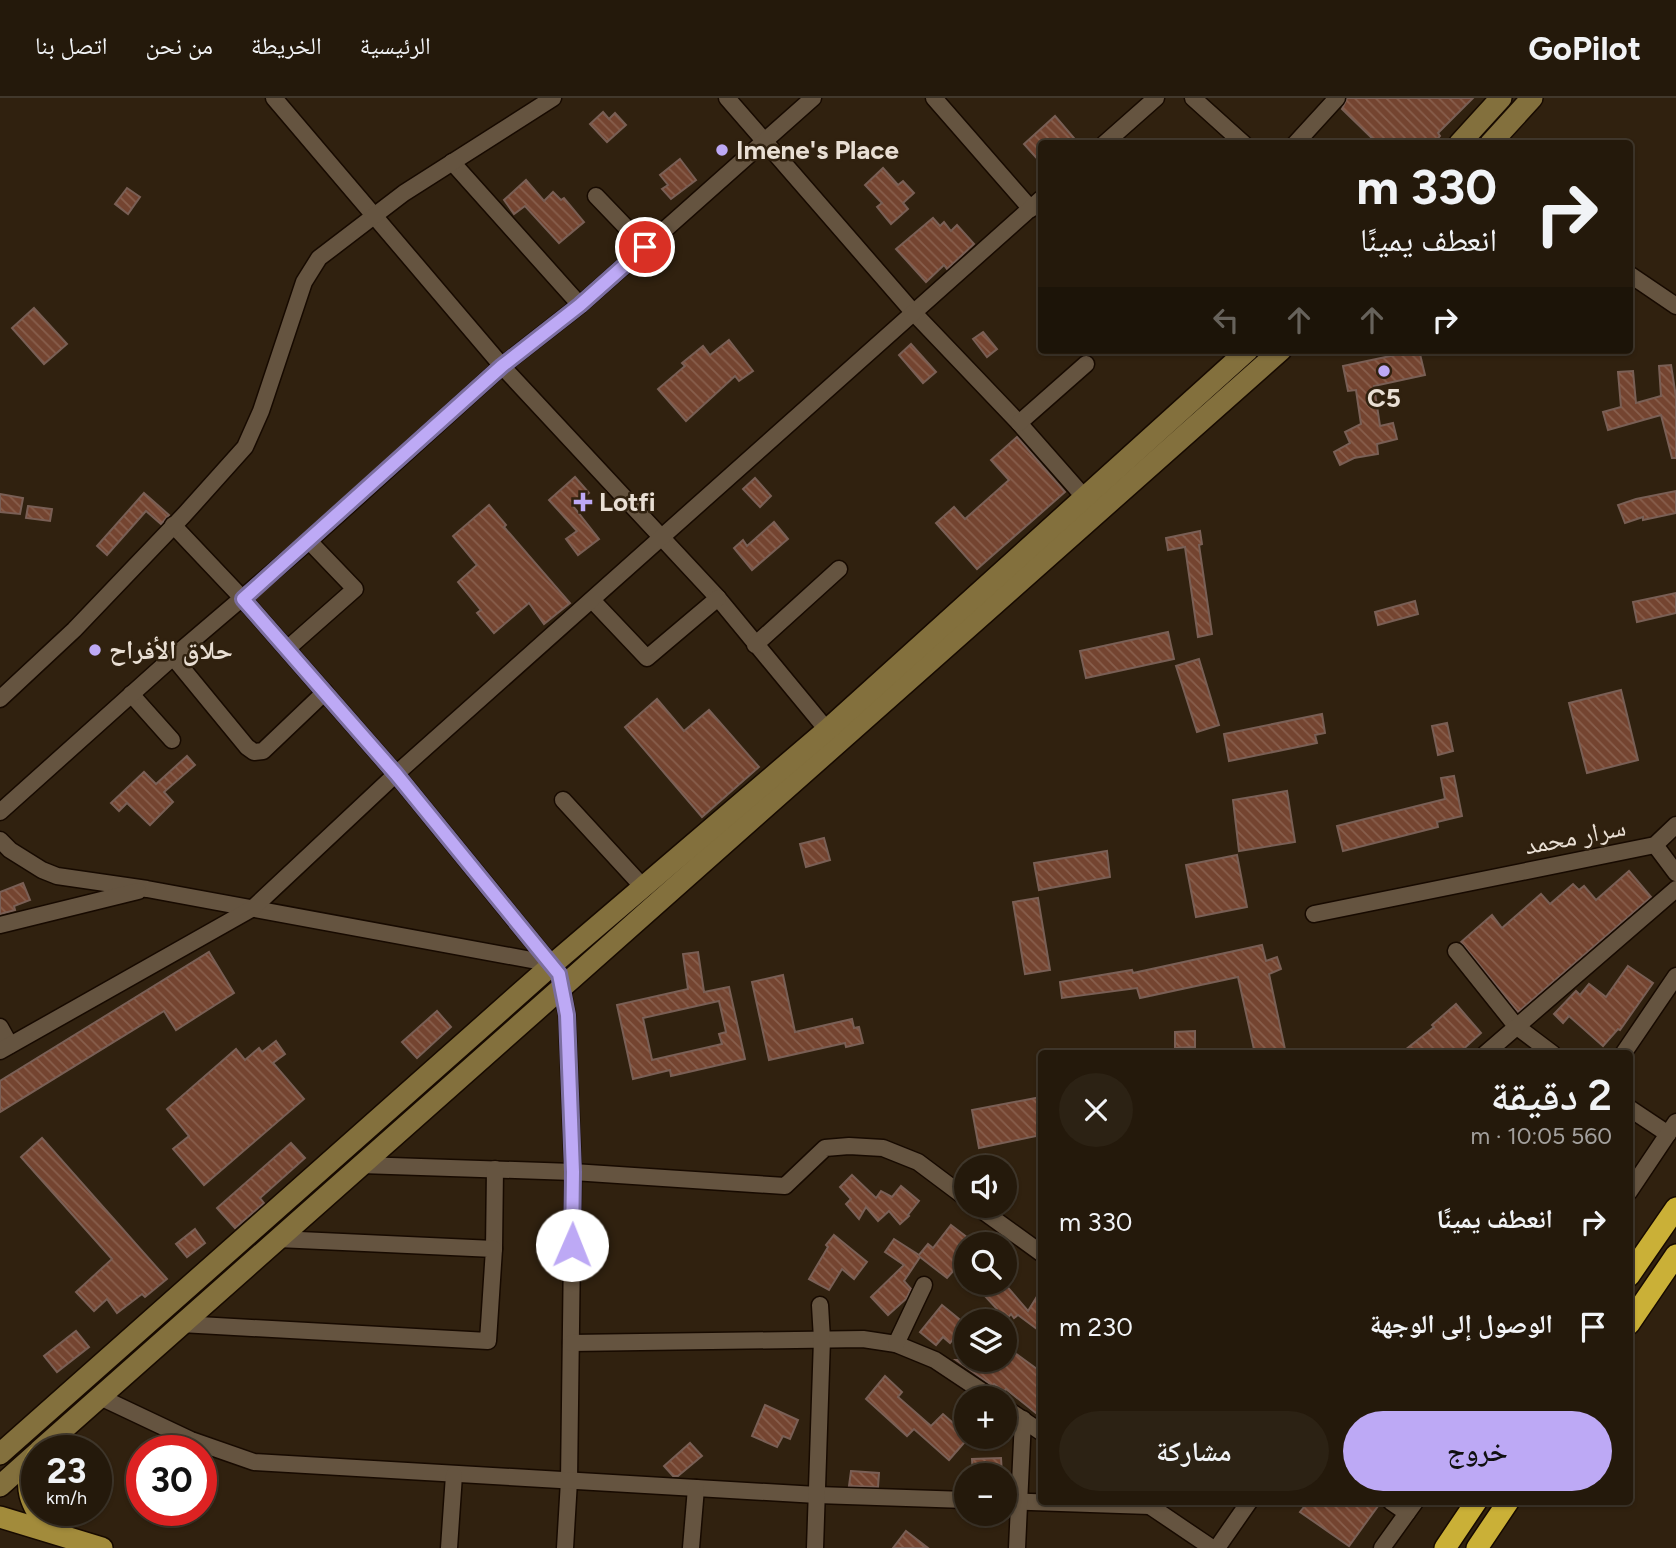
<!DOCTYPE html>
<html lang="ar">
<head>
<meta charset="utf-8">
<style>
	body { margin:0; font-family:Figtree,"Noto Naskh Arabic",sans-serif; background:#2c2214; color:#f1f3f6; direction:rtl; height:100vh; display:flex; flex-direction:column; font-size:26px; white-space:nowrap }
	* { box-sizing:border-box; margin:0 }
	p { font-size:23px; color:#a3a09d }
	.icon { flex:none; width:38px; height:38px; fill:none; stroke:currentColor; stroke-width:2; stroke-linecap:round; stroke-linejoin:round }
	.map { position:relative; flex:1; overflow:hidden; direction:ltr }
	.drawer { position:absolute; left:1038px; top:952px; width:595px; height:455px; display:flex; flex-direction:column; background:#24190b; border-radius:7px; box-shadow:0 2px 5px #0004,0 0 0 2px #41382c; direction:rtl }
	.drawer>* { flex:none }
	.banner { position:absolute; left:1038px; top:42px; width:595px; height:214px; border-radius:7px; box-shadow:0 2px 5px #0004,0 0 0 2px #41382c; direction:rtl; background:#24190b; color:#f1f3f6; overflow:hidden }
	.fabs { position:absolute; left:954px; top:1057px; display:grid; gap:14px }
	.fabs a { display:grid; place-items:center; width:63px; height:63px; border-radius:50%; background:#24190b; box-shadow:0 2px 5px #0004,0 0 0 2px #41382c; font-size:35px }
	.speed { position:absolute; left:21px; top:1337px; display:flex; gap:14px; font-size:35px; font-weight:700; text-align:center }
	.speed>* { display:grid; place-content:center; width:91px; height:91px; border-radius:50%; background:#24190b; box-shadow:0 2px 5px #0004,0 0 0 2px #41382c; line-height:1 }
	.speed small { font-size:18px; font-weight:400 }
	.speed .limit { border:10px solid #d22; background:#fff; color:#111 }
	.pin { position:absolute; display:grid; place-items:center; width:60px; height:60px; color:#fff; margin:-30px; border:4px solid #fff; border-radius:50%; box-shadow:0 2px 7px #0007 }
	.me { position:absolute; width:77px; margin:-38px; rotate:1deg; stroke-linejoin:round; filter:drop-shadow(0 0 5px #0008) }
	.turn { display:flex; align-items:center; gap:24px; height:147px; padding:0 21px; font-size:32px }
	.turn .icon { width:91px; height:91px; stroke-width:2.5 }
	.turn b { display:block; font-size:49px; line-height:60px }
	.lanes { display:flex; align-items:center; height:66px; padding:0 21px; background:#0003; justify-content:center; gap:35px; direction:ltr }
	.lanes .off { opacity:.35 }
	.round { display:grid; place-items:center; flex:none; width:74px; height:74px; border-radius:37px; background:#2c2214 }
	.head { display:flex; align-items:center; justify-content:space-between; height:119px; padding:0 21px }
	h1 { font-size:42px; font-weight:600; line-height:52px }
	.primary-button { display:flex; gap:14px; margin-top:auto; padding:14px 21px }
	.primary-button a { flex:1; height:80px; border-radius:42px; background:#bda9f5; color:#111; font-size:28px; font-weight:600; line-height:80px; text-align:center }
	.primary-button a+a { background:#2c2214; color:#f1f3f6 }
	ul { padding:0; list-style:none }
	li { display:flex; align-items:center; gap:21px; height:105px; padding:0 21px }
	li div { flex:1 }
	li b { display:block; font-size:26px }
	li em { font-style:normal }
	header { display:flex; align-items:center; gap:42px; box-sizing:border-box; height:98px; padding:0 35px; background:#24190b; border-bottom:2px solid #41382c }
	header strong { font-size:33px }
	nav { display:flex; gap:38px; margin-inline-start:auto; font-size:24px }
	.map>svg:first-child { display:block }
	.building { fill:url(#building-back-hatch); stroke:#795f55; stroke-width:2; fill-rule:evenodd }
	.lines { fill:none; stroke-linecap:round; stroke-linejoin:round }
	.street-casing { stroke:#170a00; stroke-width:19 }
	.secondary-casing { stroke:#170a00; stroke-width:24 }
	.primary-casing { stroke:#170a00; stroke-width:24 }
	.highway-casing { stroke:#170a00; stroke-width:24 }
	.street { stroke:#655440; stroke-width:16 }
	.secondary { stroke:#83703d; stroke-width:21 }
	.primary { stroke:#a28b3b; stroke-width:21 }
	.highway { stroke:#cab037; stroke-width:21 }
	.route-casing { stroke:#7b6e9f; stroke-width:18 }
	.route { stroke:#bda9f5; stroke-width:12 }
	.poi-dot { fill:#bda9f5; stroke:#30210f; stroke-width:2.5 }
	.labels { text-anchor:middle; stroke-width:5; stroke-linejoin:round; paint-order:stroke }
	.poi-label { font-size:26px; font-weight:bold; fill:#e9dfd4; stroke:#30210f; text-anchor:start }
	.street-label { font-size:26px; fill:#e9dfd4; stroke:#30210f }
</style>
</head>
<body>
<header>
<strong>GoPilot</strong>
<nav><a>الرئيسية</a><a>الخريطة</a><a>من نحن</a><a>اتصل بنا</a></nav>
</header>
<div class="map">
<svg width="1676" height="1450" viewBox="0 0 1676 1450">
	<defs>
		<pattern id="building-back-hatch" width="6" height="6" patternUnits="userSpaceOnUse" patternTransform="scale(1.75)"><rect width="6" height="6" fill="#744430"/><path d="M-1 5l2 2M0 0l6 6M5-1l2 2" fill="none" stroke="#885f4d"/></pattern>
	</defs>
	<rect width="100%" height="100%" fill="#30210f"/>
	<g class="building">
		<path d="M1347 0H1473L1438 35 1440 38 1433 46H1378L1342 11Z"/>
		<path d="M603 14 609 21 615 15 626 27 607 44 590 26Z"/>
		<path d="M1055 18 1079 46H1041V65L1024 46Z"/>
		<path d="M680 61 696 82 671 101 662 91 668 87 660 77Z"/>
		<path d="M883 70 898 87 903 83 914 95 903 105 908 111 891 126 877 109 882 105 865 87Z"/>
		<path d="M526 82 544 103 553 94 561 102 564 100 584 124 559 145 525 108 514 116 504 102Z"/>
		<path d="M127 90 140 99 128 116 115 106Z"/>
		<path d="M933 120 940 128 944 124 951 133 957 127 974 146 947 171 944 167 926 184 896 151Z"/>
		<path d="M34 210 67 246 44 266 12 230Z"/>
		<path d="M983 234 997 251 987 259 973 241Z"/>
		<path d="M729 242 753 273 739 283 735 278 686 323 658 291 685 268 682 265 703 248 710 257Z"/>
		<path d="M911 246 936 274 923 285 899 257Z"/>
		<path d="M1419 252 1425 277 1374 288 1380 328 1393 325 1397 341 1377 346 1378 356 1354 360 1340 367 1334 354 1350 345 1345 334 1361 326 1356 292 1348 293 1343 268Z"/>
		<path d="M1671 267 1676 299V360H1672L1661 317 1608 332 1603 314 1621 309 1618 274 1633 273 1636 305 1661 298 1659 268Z"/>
		<path d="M1017 339 1065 394 977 471 936 425 954 409 965 421 1009 382 991 362Z"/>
		<path d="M575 379 589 395 573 408 599 441 578 457 566 441 577 433 549 402Z"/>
		<path d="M755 380 771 398 760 409 743 391Z"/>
		<path d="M1676 393V415L1643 422V419L1625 425 1618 407 1636 401Z"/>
		<path d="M144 395 169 417 161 426 146 413 107 457 97 448Z"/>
		<path d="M0 396 23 400 20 416 0 414Z"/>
		<path d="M489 407 506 427 504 429 570 505 544 526 529 505 494 535 477 515 481 512 458 484 477 467 453 438Z"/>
		<path d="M28 408 52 411 50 423 26 420Z"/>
		<path d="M774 424 788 441 752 472 734 450 743 442 747 448Z"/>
		<path d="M1200 433 1202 446 1199 447 1212 536 1198 539 1185 449 1168 452 1166 440Z"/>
		<path d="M1676 495V515L1637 524 1633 504Z"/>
		<path d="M1415 503 1418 516 1378 527 1375 514Z"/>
		<path d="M1168 534 1174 561 1086 580 1080 553Z"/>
		<path d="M1199 561 1219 627 1197 634 1176 568Z"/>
		<path d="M1621 592 1638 662 1587 675 1569 605Z"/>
		<path d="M657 601 684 633 709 612 759 669 702 719 625 629Z"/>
		<path d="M1322 616 1325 635 1315 637 1317 645 1229 663 1224 636Z"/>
		<path d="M1447 625 1453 653 1438 657 1432 628Z"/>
		<path d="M187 658 195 667 164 694 173 704 150 727 127 705 119 713 111 705 144 674 156 686Z"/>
		<path d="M1454 678 1462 718 1437 724 1438 729 1343 753 1337 728 1445 701 1441 680Z"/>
		<path d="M1287 693 1295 744 1239 753 1233 702Z"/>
		<path d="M824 740 830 762 806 769 800 746Z"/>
		<path d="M1107 753 1110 779 1039 792 1034 765Z"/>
		<path d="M1237 757 1247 809 1196 819 1186 767Z"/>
		<path d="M1629 773 1651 799 1518 914 1461 844 1492 817 1502 830 1541 796 1550 806 1573 786 1579 792 1584 788 1596 802Z"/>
		<path d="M23 785 30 802 14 808 15 812 0 816V794Z"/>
		<path d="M1038 800 1050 872 1025 876 1013 804Z"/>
		<path d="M1262 847 1266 863 1277 859 1281 871 1269 876 1286 956H1255L1238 879 1140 900 1137 890 1062 900 1060 884 1132 872 1133 875Z"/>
		<path d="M209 854 234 895 176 932 164 913 0 1014V983Z"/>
		<path d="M698 854 704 894 729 889 745 961 671 978 670 972 633 981 617 907 688 891 683 856ZM719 903 726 934 719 936 722 946 652 962 643 920Z"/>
		<path d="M1628 868 1653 885 1620 932 1618 931 1603 948 1569 918 1563 925 1554 916 1576 893 1580 897 1589 886 1606 899Z"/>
		<path d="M783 877 795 934 852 921 854 930 859 929 863 945 846 949 845 945 769 962 752 884Z"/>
		<path d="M1456 906 1481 935 1458 956H1400L1434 929 1432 927Z"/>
		<path d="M437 913 451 929 417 960 402 944Z"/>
		<path d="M1195 933V949L1175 950V934Z"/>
		<path d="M276 943 285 956 273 965 304 1001 204 1087 173 1051 189 1038 167 1011 236 951 245 962 259 950 262 954Z"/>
		<path d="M1041 999V1037L979 1050 972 1012Z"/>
		<path d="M42 1040 167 1181 145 1199 142 1196 117 1215 107 1201 94 1213 76 1194 112 1161 21 1059Z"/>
		<path d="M291 1045 305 1060 260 1100 264 1105 235 1130 217 1110Z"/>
		<path d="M852 1077 876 1100 881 1093 892 1099 901 1088 919 1103 908 1117 909 1118 900 1126 889 1113 878 1123 866 1109 859 1121 846 1106 851 1101 840 1089Z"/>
		<path d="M951 1127 972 1143 966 1146V1185L954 1172 947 1180 920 1159 904 1183 911 1191 906 1201 888 1217 871 1199 904 1167 885 1154 894 1141 919 1157 928 1146 933 1150Z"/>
		<path d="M195 1131 205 1145 187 1159 176 1146Z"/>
		<path d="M834 1137 867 1164 854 1181 842 1171 829 1192 809 1181 828 1149 826 1147Z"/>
		<path d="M973 1185H1004L1028 1213 1041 1192V1234L1018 1217 1014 1220 1011 1216 1005 1223H988L997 1211Z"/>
		<path d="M942 1207 965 1226 950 1245 943 1239 936 1247 920 1234Z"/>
		<path d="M76 1233 89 1249 57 1274 44 1258Z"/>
		<path d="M1004 1247 1041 1274V1308L1036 1315 1006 1291 1004 1293 994 1286 993 1288 956 1262H1004Z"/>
		<path d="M885 1278 902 1294 898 1299 931 1328 943 1316 969 1339 949 1362 914 1331 907 1338 866 1301Z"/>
		<path d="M765 1307 798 1322 790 1341 783 1338 777 1349 752 1338Z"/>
		<path d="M690 1345 702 1358 678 1378H673L664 1368Z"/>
		<path d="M1001 1360 1002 1377H973L972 1361Z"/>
		<path d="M851 1373 879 1375 878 1389 849 1388Z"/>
		<path d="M1308 1404H1371L1378 1408 1349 1448 1300 1414Z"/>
		<path d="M906 1433 928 1450H893Z"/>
	</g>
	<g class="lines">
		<defs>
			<g id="street">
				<path d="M274 0 502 268 718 500 827 632 834 638"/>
				<path d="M727 0 913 214 1019 325 1085 400"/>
				<path d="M934 0 1031 111"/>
				<path d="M1193 0 1244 46"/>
				<path d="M1104 46 1156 0"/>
				<path d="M1295 46 1337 0"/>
				<path d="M452 64 580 207"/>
				<path d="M596 98 645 149"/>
				<path d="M1629 176 1676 208"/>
				<path d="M1019 325 1086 266"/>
				<path d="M173 427 243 501 396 676 559 876 567 917 573 1074 569 1383 565 1450"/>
				<path d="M592 502 647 560 718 500"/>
				<path d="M755 547 839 471"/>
				<path d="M287 551 355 491 309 443"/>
				<path d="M173 559 247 649 254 654 263 653 325 594"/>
				<path d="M131 596 172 642"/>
				<path d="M0 601 74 532 184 417 245 349 261 313 304 184 319 160 404 95 553 0"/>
				<path d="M563 702 643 789"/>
				<path d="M0 714 173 559 309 443 502 268 580 207 813 0"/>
				<path d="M0 742 10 752 42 772 57 778 147 791 553 866"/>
				<path d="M1655 747 1676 775"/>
				<path d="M1314 816 1655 747 1676 727"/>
				<path d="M0 827 138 793"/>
				<path d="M1456 853 1516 928 1553 956"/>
				<path d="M0 929 10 947"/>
				<path d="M0 953 253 810 396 676 1041 101"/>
				<path d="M1485 956 1676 791"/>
				<path d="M1623 956 1676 878"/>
				<path d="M1629 1010 1668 1036"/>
				<path d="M361 1067 573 1074 785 1088 825 1050 849 1048 883 1050 918 1064 966 1100"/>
				<path d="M1629 1094 1676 1024"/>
				<path d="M976 1108 1041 1155"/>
				<path d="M494 1151 495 1071"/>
				<path d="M181 1226 488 1243 494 1151 278 1141"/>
				<path d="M571 1245 863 1241 896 1246 935 1262 992 1300"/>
				<path d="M896 1246 924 1187"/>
				<path d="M100 1299 191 1342 254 1364 817 1397 966 1402"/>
				<path d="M1004 1309 1041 1334"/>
				<path d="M1004 1403 1150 1408"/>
				<path d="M1144 1404 1212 1450"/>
				<path d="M1391 1404 1407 1415"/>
				<path d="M449 1450 454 1377"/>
				<path d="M691 1450 696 1390"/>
				<path d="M815 1450 822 1241 820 1207"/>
				<path d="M1017 1450 1023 1321"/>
				<path d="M1217 1450 1249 1404"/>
				<path d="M1382 1450 1415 1404"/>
			</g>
			<g id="secondary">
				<path d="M1459 46 1501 0"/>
				<path d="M1490 46 1532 0"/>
				<path d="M39 1353 1281 252"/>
				<path d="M0 1356 553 866 827 632 1248 252"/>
				<path d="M0 1388 37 1355"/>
			</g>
			<g id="primary">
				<path d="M37 1358C20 1389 31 1406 50 1433"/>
				<path d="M0 1419 102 1450"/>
			</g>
			<g id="highway">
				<path d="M1629 1178 1676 1110"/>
				<path d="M1629 1226 1676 1157"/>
				<path d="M1445 1450 1476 1404"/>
				<path d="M1477 1450 1508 1404"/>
			</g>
		</defs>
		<use href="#street" class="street-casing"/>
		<use href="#secondary" class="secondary-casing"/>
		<use href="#primary" class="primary-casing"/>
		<use href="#highway" class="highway-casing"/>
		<use href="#street" class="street"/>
		<use href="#secondary" class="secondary"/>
		<use href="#primary" class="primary"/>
		<use href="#highway" class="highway"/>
	</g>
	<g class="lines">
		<defs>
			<path id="route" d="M572 1147 573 1074 567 917 559 876 396 676 243 501 502 268 580 207 645 149"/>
		</defs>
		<use href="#route" class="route-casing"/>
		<use href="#route" class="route"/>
	</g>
	<g class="poi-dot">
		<circle cx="722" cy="52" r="7"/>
		<circle cx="1384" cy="273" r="7"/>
		<path d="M579.5 393.5h7v7h7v7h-7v7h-7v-7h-7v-7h7z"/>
		<circle cx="95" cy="552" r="7"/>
	</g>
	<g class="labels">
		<g class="poi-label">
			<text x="736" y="61">Imene's Place</text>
			<text x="1384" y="309" text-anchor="middle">C5</text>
			<text x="599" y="413">Lotfi</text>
			<text x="109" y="561">حلاق الأفراح</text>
		</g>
		<g class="street-label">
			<text transform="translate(1575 738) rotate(-11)" y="9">سرار محمد</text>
		</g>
	</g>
</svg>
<div class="fabs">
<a><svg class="icon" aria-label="sound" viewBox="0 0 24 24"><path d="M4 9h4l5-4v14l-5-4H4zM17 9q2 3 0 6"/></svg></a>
<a><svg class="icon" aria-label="search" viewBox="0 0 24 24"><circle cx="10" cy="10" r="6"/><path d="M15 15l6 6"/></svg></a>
<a><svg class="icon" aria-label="layers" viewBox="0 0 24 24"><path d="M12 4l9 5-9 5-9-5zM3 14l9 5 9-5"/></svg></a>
<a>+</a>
<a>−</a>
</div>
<div class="speed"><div>23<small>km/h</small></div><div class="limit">30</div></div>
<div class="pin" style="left:645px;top:149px;background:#d93025"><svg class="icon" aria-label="arrive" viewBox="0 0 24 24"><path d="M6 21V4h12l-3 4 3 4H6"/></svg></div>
<svg class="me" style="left:572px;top:1147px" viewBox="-20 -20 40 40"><circle r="19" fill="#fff"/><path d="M0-13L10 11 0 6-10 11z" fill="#bda9f5"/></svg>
<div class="banner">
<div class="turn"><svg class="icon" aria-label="right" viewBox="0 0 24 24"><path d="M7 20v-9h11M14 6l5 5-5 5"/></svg><div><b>330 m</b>انعطف يمينًا</div></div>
<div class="lanes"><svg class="icon off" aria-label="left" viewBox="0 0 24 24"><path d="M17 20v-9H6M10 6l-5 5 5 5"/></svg><svg class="icon off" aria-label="ahead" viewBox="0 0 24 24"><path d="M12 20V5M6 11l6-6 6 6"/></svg><svg class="icon off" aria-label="ahead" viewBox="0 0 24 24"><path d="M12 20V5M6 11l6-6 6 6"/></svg><svg class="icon" aria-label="right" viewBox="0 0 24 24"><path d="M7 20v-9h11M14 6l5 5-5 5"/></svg></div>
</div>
<section class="drawer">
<div class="head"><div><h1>2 دقيقة</h1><p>560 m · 10:05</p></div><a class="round"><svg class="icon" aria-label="close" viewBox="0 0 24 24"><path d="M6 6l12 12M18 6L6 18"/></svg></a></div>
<ul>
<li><svg class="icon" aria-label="right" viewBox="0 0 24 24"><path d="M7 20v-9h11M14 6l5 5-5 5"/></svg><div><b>انعطف يمينًا</b></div><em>330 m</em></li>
<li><svg class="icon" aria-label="arrive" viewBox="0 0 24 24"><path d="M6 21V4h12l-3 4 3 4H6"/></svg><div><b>الوصول إلى الوجهة</b></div><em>230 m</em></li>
</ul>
<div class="primary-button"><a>خروج</a><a>مشاركة</a></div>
</section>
</div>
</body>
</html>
